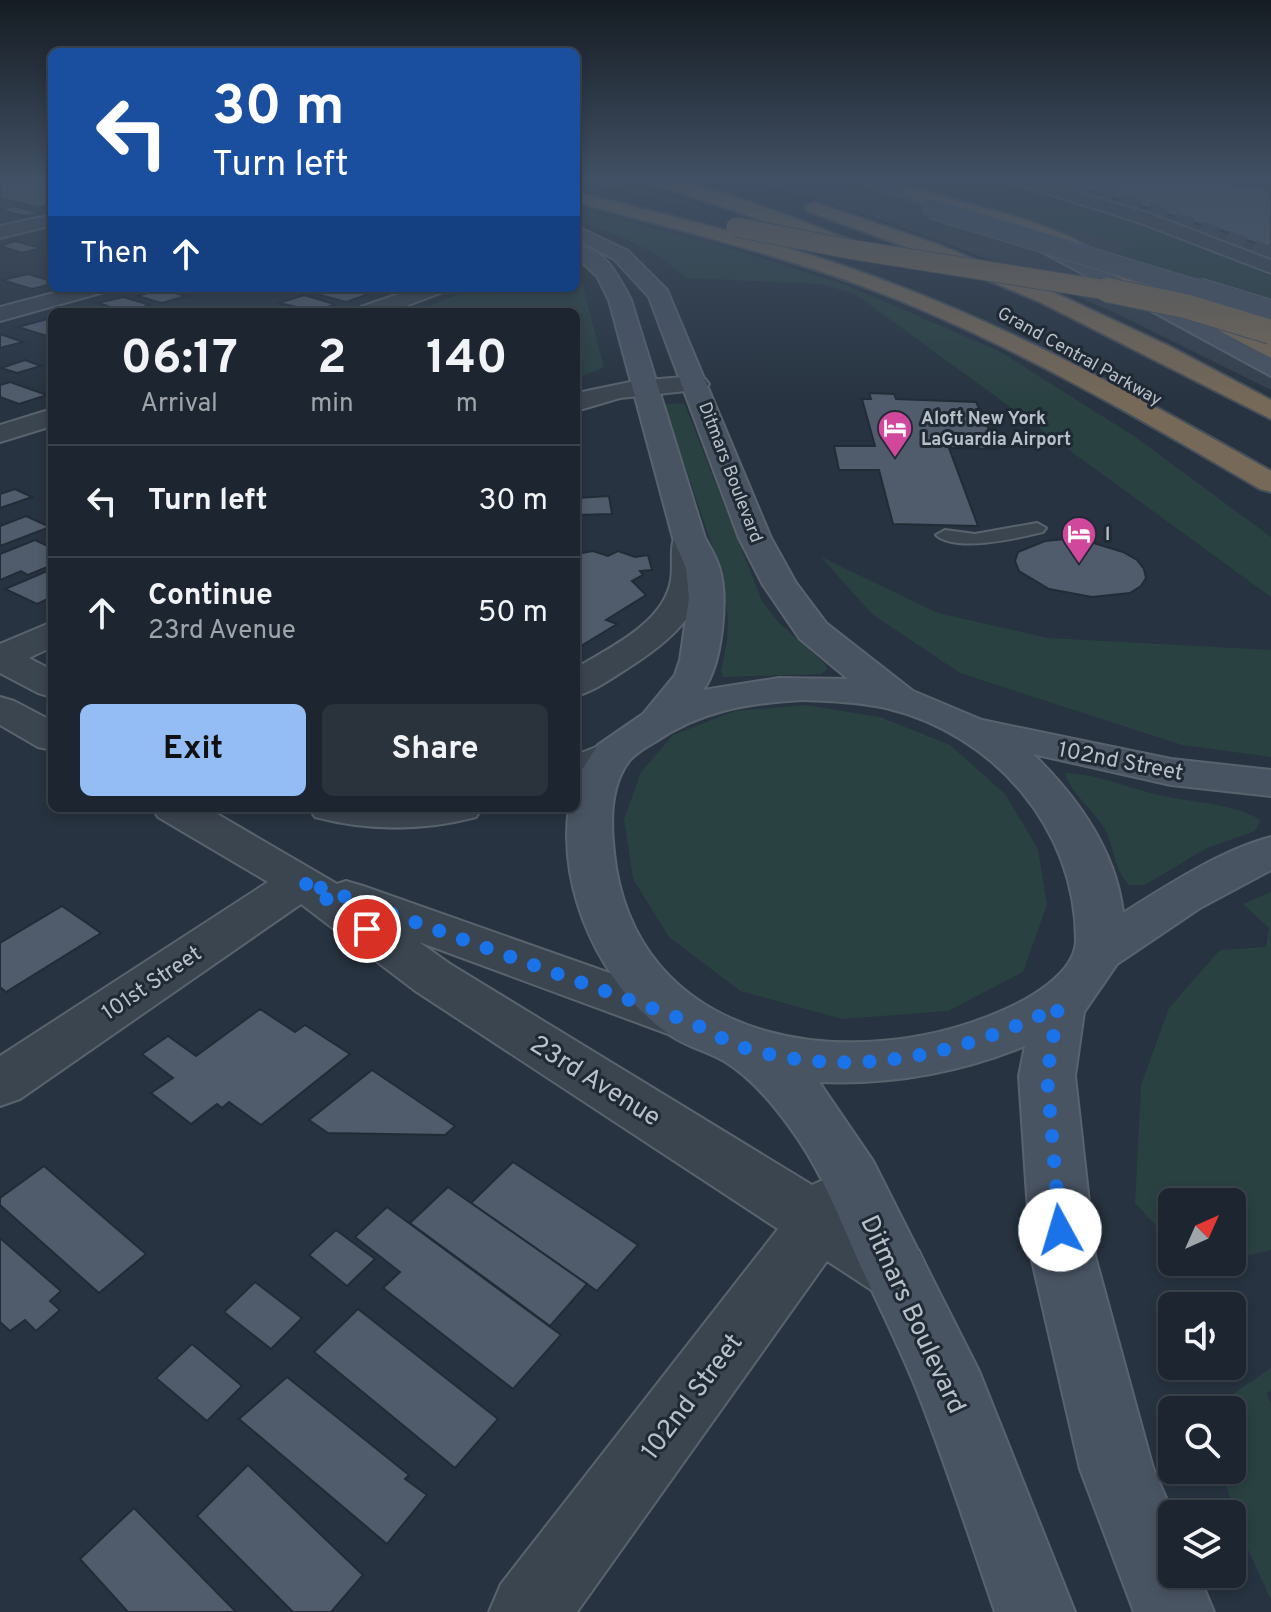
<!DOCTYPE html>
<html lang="en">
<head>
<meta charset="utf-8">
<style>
	body { margin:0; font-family:Overpass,sans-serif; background:#2a323c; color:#f1f3f6; height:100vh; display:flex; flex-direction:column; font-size:30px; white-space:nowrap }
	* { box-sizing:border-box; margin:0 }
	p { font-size:26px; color:#a0a5ab }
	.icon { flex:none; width:44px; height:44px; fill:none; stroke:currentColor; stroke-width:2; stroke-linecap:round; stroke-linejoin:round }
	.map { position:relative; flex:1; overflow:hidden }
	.side { position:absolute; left:48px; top:308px; width:532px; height:504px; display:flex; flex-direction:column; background:#1d2630; border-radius:12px; box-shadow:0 4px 12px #0003,0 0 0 2px #3b434c }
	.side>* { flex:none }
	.banner { position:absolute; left:48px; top:48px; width:532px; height:244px; border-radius:12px; box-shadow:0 4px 12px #0003,0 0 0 2px #3b434c; background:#1a4fa0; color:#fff; overflow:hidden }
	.needle { width:52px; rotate:45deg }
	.controls { position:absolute; left:1158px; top:1188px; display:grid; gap:16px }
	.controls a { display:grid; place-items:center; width:88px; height:88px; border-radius:12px; background:#1d2630; box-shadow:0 4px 12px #0003,0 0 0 2px #3b434c; font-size:40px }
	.pin { position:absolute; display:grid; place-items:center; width:68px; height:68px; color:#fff; margin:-34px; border:4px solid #fff; border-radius:50%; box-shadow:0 2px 8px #0007 }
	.me { position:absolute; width:88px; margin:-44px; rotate:354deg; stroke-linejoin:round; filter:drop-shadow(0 0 6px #0008) }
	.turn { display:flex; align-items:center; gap:28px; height:168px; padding:0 32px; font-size:36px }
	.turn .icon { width:104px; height:104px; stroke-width:2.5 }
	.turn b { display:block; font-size:56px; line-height:68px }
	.then { display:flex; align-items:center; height:76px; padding:0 32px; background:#0003; gap:16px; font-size:30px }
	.eta { display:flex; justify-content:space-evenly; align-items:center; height:136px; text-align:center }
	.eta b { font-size:48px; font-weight:700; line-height:56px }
	.primary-button { display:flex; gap:16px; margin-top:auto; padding:16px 32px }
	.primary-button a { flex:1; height:92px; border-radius:12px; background:#93bdf4; color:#111; font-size:32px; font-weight:700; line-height:92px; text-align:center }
	.primary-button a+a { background:#2a323c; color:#f1f3f6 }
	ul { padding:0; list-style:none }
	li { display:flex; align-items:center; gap:24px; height:112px; padding:0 32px; border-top:2px solid #3b434c }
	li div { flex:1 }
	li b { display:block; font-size:30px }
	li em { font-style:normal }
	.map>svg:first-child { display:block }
	.airport { fill:#35404d }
	.green { fill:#2a4142 }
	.building { fill:#505c6b; stroke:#222c37; stroke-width:2 }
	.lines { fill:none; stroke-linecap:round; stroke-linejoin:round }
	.street-tunnel { stroke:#3d4855; stroke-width:19; stroke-dasharray:19 9; stroke-linecap:butt }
	.lane-casing { stroke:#59636d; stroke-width:4 }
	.street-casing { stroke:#59636d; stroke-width:4 }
	.secondary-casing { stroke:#59636d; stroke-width:4 }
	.highway-casing { stroke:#46505a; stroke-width:4 }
	.lane { fill:#3b4550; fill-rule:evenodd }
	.street { fill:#3b4550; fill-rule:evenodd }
	.secondary { fill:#495463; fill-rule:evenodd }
	.highway { fill:#766958; fill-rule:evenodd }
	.secondary-bridge-far1-casing { stroke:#59636d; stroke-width:21; stroke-linecap:butt }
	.secondary-bridge-casing { stroke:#59636d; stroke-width:26; stroke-linecap:butt }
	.highway-bridge-far1-casing { stroke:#46505a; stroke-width:21; stroke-linecap:butt }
	.highway-bridge-casing { stroke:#46505a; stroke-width:26; stroke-linecap:butt }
	.secondary-bridge-far1 { stroke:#495463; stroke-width:19 }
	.secondary-bridge { stroke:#495463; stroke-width:24 }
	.highway-bridge-far1 { stroke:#766958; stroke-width:19 }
	.highway-bridge { stroke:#766958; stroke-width:24 }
	.route { stroke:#1a73e8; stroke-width:14; stroke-dasharray:0 25.2 }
	.labels { text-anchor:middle; stroke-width:6; stroke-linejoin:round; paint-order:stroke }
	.far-street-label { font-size:18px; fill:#b8c0ca; stroke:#202a35 }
	.far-poi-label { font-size:18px; font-weight:bold; fill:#b8c0ca; stroke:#202a35; text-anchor:start }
	.street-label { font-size:22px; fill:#b8c0ca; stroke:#202a35 }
	.near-street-label { font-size:26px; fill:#b8c0ca; stroke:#202a35 }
</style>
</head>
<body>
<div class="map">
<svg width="1271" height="1612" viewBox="0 0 1271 1612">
	<rect width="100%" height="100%" fill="#273340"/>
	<path class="airport" d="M751 179H1271V390L1118 314 1017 270 888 222Z"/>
	<g class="green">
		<path d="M576 179H611L703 206 692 208Z"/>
		<path d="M877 179H998L1093 207 1271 273V341L1105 257 1137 244 1031 223Z"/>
		<path d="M576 208 716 244 846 285 999 351 1134 436 1271 537V597L855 294 820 284 686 278 665 260 627 239 576 220Z"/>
		<path d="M576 277 583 286 604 367 576 379V312H413L475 288H576Z"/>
		<path d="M684 403 762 601 778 622 825 664 827 670 821 674 723 677 721 670 727 642 728 618 723 578 664 404Z"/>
		<path d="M821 557 938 613 1048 638 1271 650V757L1182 745 960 673 872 614Z"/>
		<path d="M805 705 880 717 950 745 1005 794 1038 849 1047 905 1023 972 948 1011 842 1019 740 991 669 937 633 879 624 819 641 772 673 735 735 711Z"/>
		<path d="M1065 773C1099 774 1130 789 1163 796 1196 803 1231 803 1261 820L1255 831 1205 849 1145 885H1129C1112 867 1115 845 1103 826 1091 807 1072 795 1065 773Z"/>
		<path d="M1271 892V1250L1233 1259 1232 1202H1172V1235L1158 1228 1135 1203 1141 1085 1169 1008 1220 950 1266 947 1269 928 1243 904Z"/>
		<path d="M1271 1368V1391L1266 1393 1271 1404V1600L1246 1545 1221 1470H1232V1410H1220L1226 1399Z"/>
	</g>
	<g class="building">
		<path d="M0 179H52V204L38 207 0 198Z"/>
		<path d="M1053 179H1226L1239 186 1256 185 1271 193V249L1226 232Z"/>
		<path d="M1226 179H1271V184L1239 186Z"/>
		<path d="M14 206 40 213 24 216 0 210Z"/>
		<path d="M15 241 41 248 22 253 0 246Z"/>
		<path d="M28 274 52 281V284L32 289 2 280Z"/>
		<path d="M322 288H343L369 294 346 302 309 292Z"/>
		<path d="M161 289 186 296 162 303 137 296Z"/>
		<path d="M304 295 331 303 334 305 314 311 279 303Z"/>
		<path d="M123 297 150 305 125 312 98 303Z"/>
		<path d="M47 319 52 320 50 337 18 327Z"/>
		<path d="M0 334 23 342 0 348Z"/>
		<path d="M25 360 41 366 17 373 1 368Z"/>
		<path d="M10 382 47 395 19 404 0 397V385Z"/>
		<path d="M869 393 894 394 896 399 976 402 998 449 949 448 978 526 893 524 879 470H839L834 446H875L862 399H871Z"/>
		<path d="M15 489 32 497 0 508V494Z"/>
		<path d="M609 496 612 514 576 515V498Z"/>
		<path d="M26 516 50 527 0 546V526Z"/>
		<path d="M1065 539 1087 541 1123 552 1137 560 1144 569 1146 578 1141 586 1130 593 1092 597 1049 589 1019 571 1015 561 1018 552 1045 541Z"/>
		<path d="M35 540 52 548V565L28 575 21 571 0 580V554Z"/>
		<path d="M593 551 608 556 618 551 635 557 648 555 652 570 640 571 643 575 632 581 646 595 606 620 617 624 576 649V554Z"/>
		<path d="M52 569V597L37 604 5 589Z"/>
		<path d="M62 906 101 933 6 992 0 987V943Z"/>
		<path d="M260 1009 295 1032 305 1025 350 1054 261 1125 229 1102 222 1108 217 1104 191 1124 151 1093 173 1078 142 1054 168 1036 196 1056Z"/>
		<path d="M372 1070 455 1126 445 1135 328 1133 309 1120Z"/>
		<path d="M513 1162 638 1245 597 1291 471 1203Z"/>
		<path d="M44 1166 146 1254 99 1293 0 1205V1198Z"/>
		<path d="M448 1187 587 1284 550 1326 410 1223Z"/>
		<path d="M387 1207 561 1335 513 1389 383 1288 400 1272 355 1237Z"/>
		<path d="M336 1230 375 1259 347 1286 309 1255Z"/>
		<path d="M0 1238 61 1291 50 1301 60 1310 36 1331 25 1320 10 1331 0 1322Z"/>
		<path d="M255 1282 302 1318 271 1349 224 1312Z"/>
		<path d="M358 1309 498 1419 455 1468 314 1352Z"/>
		<path d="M192 1344 242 1386 207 1421 156 1378Z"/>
		<path d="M287 1377 409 1475 405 1479 427 1495 387 1544 239 1419Z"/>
		<path d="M248 1465 363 1575 331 1612H293L197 1516Z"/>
		<path d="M134 1508 236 1612H128L80 1559Z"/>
	</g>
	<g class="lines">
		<path class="street-tunnel" d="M1040 179 1139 208 1271 256"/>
		<defs>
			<path id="lane" d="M1037 523 1046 528 1043 532C1018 538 956 553 936 535L945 530 975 534Z"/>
			<g id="street">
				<path d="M1009 179H1034L1150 214 1271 260V273L1138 222 1011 182Z"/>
				<path d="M52 215V225L0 238V226Z"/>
				<path d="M73 288H108L104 292 0 321V307Z"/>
				<path d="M416 288H447L443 292 390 312H358L361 307Z"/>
				<path d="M696 376 705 379 709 384 705 389 620 398 576 411V394L582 392 635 381Z"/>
				<path d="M52 409V426L0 442V425Z"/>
				<path d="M689 528 700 531C707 540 706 550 706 561 708 612 665 645 625 670 609 680 594 691 576 696V668C609 648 664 623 671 580 674 564 668 544 678 531Z"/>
				<path d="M52 622V647L29 658 52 670V697L38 693 0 673V644Z"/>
				<path d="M0 697 14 701 52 721V750L38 747 0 725Z"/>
				<path d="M614 740 629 743 635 752C623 769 596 779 576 784V755Z"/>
				<path d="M152 808H207L337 884 346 881 363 886 706 1007 714 1021 706 1035 687 1041 419 942 450 964 812 1185 836 1174 858 1182 867 1200 859 1215 919 1251 928 1271 919 1291 896 1299 873 1291 827 1261 577 1612H489L501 1584 778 1229 414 990 301 904 20 1099 0 1106V1056L268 882 158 817Z"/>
				<path d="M309 808H482L476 817C423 831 368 831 315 817Z"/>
			</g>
			<g id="secondary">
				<path d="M855 179H880L966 205 969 209 966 213H954L857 182Z"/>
				<path d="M576 226 628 251 667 290 771 538 796 583 826 623 913 691 982 720 1171 759 1271 770V796L1171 785 1033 754C1077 797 1116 850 1123 913 1166 886 1221 850 1271 837V870L1200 908 1117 964 1084 1012 1075 1076 1095 1256 1153 1468 1173 1514 1172 1574H1198L1214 1612H1134L1080 1469 1031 1256 1019 1076 1025 1046C959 1073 890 1085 819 1082L873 1161 979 1371 1075 1612H995C971 1542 948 1471 921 1401 904 1356 882 1313 862 1269 841 1222 822 1171 791 1129 773 1104 751 1077 724 1061 707 1051 687 1047 670 1035 601 987 557 890 569 808H576L579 774 598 745 643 714 675 675 680 660 689 598 686 568 673 538 609 300 597 276 576 257V248C602 242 621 281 631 300L705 538C710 547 716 557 719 567 729 597 722 666 703 690L779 678 848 679 800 639 763 585 739 538 649 297 614 259 576 239ZM802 700C830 701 859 702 886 708 994 734 1076 828 1076 940 1076 974 1026 1001 999 1012 858 1073 647 1050 616 868 611 834 607 790 629 761 636 753 646 747 655 742 700 711 748 703 802 700Z"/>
				<path d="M1024 228 1271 359V376L1017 238 1015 234Z"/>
			</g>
			<g id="highway">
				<path d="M644 179C707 179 792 219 853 241L856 245 853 249H839L727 208 646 182Z"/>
				<path d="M910 187 1027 220 1070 237 1271 342V358L1056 245 1015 228 904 196 902 192Z"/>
				<path d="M576 192C683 219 793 245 896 285 1027 335 1149 402 1271 471V492L1260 489C1137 417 1012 344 878 292 780 254 677 230 576 202Z"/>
				<path d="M814 202 939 245 1055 293 1169 346 1271 400V419L1040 302 925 254 808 211 805 207Z"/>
			</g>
		</defs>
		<use href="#lane" class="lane-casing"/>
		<use href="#street" class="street-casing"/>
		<use href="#secondary" class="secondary-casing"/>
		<use href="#highway" class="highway-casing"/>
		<use href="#lane" class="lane"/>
		<use href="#street" class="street"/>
		<use href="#secondary" class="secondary"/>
		<use href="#highway" class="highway"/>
		<defs>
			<path id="secondary-bridge-far1" d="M931 209 1205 292"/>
			<path id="secondary-bridge" d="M1198 290 1271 312"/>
			<path id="highway-bridge-far1" d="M736 227 849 249 1119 292"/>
			<path id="highway-bridge" d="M1107 290 1185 306 1271 332"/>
		</defs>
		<use href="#secondary-bridge-far1" class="secondary-bridge-far1-casing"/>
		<use href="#secondary-bridge" class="secondary-bridge-casing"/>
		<use href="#highway-bridge-far1" class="highway-bridge-far1-casing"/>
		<use href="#highway-bridge" class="highway-bridge-casing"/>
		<use href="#secondary-bridge-far1" class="secondary-bridge-far1"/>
		<use href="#secondary-bridge" class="secondary-bridge"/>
		<use href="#highway-bridge-far1" class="highway-bridge-far1"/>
		<use href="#highway-bridge" class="highway-bridge"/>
	</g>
	<linearGradient id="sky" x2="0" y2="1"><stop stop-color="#151c23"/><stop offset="0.44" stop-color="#415064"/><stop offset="1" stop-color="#415064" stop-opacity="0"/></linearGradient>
	<rect width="1271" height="405" fill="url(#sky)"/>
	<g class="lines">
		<path class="route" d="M367 929 302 881 690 1022C708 1030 726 1042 745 1048 854 1080 960 1055 1058 1007L1047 1076 1060 1230"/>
	</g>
	<defs>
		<symbol id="hotel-pin" viewBox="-11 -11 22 30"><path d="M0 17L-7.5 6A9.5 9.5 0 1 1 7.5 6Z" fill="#d1479c" stroke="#202a35"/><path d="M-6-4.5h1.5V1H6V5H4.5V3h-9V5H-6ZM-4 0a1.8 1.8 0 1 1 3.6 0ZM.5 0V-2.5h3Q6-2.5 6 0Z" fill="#fff"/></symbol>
	</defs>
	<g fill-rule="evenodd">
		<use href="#hotel-pin" x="875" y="408" width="40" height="54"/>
		<use href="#hotel-pin" x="1059" y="514" width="40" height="54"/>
	</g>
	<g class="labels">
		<g class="far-street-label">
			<text transform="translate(1080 356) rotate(29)" y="6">Grand Central Parkway</text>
			<text transform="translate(731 472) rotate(69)" y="6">Ditmars Boulevard</text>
		</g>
		<g class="far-poi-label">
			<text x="921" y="424">Aloft New York<tspan x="921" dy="21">LaGuardia Airport</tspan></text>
			<text x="1105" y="540">l</text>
		</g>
		<g class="street-label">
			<text transform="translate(1121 760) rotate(11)" y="8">102nd Street</text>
			<text transform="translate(151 982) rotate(-34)" y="8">101st Street</text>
		</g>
		<g class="near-street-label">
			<text transform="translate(596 1080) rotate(32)" y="9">23rd Avenue</text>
			<text transform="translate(914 1314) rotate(65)" y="9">Ditmars Boulevard</text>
			<text transform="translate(691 1396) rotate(-53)" y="9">102nd Street</text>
		</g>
	</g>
</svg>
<div class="controls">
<a><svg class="needle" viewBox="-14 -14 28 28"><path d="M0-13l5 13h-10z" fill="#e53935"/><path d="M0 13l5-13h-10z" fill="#a0a5ab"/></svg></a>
<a><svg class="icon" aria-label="sound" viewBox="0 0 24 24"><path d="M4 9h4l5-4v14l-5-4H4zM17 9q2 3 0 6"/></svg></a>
<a><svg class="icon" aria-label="search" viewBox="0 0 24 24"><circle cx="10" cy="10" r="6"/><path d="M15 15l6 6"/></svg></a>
<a><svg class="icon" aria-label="layers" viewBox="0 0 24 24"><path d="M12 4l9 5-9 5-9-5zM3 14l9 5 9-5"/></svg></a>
</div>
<div class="pin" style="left:367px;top:929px;background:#d93025"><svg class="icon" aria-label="arrive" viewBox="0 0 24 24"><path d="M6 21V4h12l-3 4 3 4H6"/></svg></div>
<svg class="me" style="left:1060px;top:1230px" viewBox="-20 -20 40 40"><circle r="19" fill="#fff"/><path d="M0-13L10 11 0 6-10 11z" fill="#1a73e8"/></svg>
<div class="banner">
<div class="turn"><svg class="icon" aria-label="left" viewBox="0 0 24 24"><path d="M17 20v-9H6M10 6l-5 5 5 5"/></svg><div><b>30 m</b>Turn left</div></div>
<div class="then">Then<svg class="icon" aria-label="ahead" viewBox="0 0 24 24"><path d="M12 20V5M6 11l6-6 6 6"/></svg></div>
</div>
<section class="side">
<div class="eta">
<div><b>06:17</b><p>Arrival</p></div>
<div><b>2</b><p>min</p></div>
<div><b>140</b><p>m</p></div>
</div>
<ul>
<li><svg class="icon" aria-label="left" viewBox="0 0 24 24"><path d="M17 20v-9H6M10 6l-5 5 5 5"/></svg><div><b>Turn left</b></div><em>30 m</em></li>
<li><svg class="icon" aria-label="ahead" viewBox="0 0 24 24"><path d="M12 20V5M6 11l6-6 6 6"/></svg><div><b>Continue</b><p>23rd Avenue</p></div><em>50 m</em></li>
</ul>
<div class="primary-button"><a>Exit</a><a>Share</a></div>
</section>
</div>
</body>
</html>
